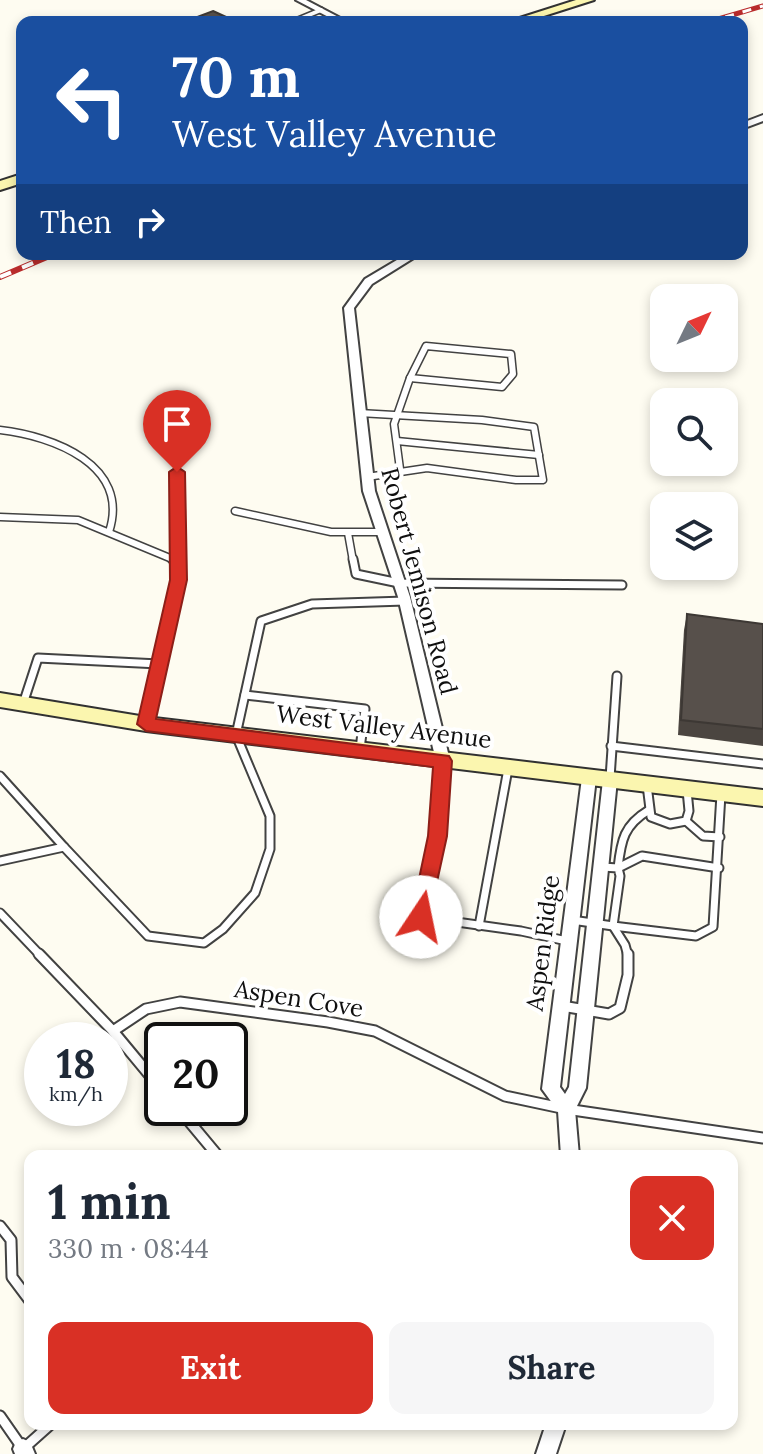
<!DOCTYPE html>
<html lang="en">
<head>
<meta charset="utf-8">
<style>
	body { margin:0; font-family:Lora,serif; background:#f6f6f7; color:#1f2937; height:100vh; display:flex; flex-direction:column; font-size:30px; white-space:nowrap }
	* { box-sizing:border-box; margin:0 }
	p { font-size:26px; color:#747a83 }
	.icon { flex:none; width:44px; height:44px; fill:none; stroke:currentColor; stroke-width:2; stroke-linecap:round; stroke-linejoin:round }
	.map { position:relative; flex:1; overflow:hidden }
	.drawer { position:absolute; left:24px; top:1150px; width:714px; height:280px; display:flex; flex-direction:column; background:#fff; border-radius:16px; box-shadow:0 4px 12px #0003 }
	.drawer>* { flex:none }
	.banner { position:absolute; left:16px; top:16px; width:732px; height:244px; border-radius:16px; box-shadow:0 4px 12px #0003; background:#1a4fa0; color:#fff; overflow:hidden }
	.needle { width:52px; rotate:47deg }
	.tools { position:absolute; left:650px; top:284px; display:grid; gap:16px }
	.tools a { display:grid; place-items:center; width:88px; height:88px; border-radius:16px; background:#fff; box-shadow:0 4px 12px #0003; font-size:40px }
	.speed { position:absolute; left:24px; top:1022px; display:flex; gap:16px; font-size:40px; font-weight:700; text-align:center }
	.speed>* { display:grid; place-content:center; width:104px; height:104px; border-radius:50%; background:#fff; box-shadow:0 4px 12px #0003; line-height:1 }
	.speed small { font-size:20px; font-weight:400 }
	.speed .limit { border:4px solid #111; border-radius:12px; background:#fff; color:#111 }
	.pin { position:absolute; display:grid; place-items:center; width:68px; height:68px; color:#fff; margin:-82px -34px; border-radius:50% 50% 50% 0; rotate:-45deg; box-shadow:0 0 8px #0007 }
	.pin .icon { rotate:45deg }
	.me { position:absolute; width:88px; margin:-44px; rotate:11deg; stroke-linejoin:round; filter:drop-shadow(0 0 6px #0008) }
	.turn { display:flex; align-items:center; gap:28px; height:168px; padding:0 24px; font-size:36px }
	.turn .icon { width:104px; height:104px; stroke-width:2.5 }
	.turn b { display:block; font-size:56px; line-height:68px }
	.then { display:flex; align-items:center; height:76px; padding:0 24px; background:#0003; gap:16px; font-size:30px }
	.round { display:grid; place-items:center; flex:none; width:84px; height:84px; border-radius:16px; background:#f6f6f7 }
	.summary { display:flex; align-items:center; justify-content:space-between; height:136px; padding:0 24px }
	h1 { font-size:48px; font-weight:700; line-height:60px }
	.button { display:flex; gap:16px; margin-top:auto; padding:16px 24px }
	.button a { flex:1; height:92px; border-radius:16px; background:#d93025; color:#fff; font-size:32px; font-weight:700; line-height:92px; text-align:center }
	.button a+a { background:#f6f6f7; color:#1f2937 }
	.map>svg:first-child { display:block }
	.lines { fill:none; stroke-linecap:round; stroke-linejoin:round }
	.lane-far3-casing { stroke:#424242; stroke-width:7 }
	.lane-far2-casing { stroke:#424242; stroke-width:9 }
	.lane-far1-casing { stroke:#424242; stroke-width:11 }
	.lane-casing { stroke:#424242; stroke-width:13 }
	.street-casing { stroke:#424242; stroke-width:4 }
	.secondary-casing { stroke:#313131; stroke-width:4 }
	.lane-far3 { stroke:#fff; stroke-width:4 }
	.lane-far2 { stroke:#fff; stroke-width:6 }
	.lane-far1 { stroke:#fff; stroke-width:7 }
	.lane { stroke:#fff; stroke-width:9 }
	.street { fill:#fff; fill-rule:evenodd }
	.secondary { fill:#fbf6af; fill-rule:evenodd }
	.rail-far1-casing { stroke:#b92c2c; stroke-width:5 }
	.rail-casing { stroke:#b92c2c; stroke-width:6 }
	.rail-far1 { stroke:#fff; stroke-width:3; stroke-dasharray:9; stroke-linecap:butt }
	.rail { stroke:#fff; stroke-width:4; stroke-dasharray:12; stroke-linecap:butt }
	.wall { fill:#4b4540 }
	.building { fill:#57504b; stroke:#3d3834; stroke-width:2 }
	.route { fill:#d93025; stroke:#8d1f18; stroke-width:2 }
	.labels { text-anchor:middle; stroke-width:8; stroke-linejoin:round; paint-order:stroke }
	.street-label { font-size:24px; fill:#0f0f0f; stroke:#fff }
</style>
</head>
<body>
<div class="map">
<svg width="763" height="1454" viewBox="0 0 763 1454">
	<rect width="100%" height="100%" fill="#fefcf1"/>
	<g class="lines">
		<defs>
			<path id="lane-far3" d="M292 22 321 10"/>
			<g id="lane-far2">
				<path d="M426 346 511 354 513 374 502 387 410 378Z"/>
				<path d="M359 413 482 420 534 427 543 480H516L427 468 367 477"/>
				<path d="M0 430C53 436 131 465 109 532"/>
				<path d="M397 441 539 455"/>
				<path d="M400 469 394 424 410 378"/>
				<path d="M235 511 331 532H382"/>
				<path d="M0 517 78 520 177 561"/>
				<path d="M348 533 353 561"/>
			</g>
			<g id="lane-far1">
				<path d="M172 559 178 561"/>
				<path d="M353 559 356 574 399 583 622 585"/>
				<path d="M245 695 365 709 360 749"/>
				<path d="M23 704 38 658 159 664"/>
				<path d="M611 746 763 764"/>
				<path d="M443 761 437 836 421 917 521 931 567 941"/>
				<path d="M0 776 64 847"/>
				<path d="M610 778 617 676"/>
				<path d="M647 785 651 817 670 824 686 821 689 811 687 790"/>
				<path d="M686 821 703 836 720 837"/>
				<path d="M0 861 64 847 148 936 204 943 223 929 255 893 270 849V816L236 735 261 621 312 604 405 601"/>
				<path d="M618 868 642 856 719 868"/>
				<path d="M618 868C621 840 624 825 649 810"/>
				<path d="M0 913 41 956"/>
				<path d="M572 920 613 926 620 876 618 868 602 867"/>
				<path d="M479 926 508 769"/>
				<path d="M613 926 696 936 713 927 721 794"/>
				<path d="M613 926 625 945 628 956"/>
			</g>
			<g id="lane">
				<path d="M39 954 113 1031 162 1090"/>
				<path d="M562 1006 609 1014 620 1008 628 975V954"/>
				<path d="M113 1031 146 1009 180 1002 328 1022 375 1031 505 1096 566 1109 763 1138"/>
				<path d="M178 1108 218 1156"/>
				<path d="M0 1226 11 1240 12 1277 30 1301"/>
				<path d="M0 1416 23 1449 51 1424"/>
			</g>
			<g id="street">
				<path d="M296 0H306L348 22H338Z"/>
				<path d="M763 115V121L742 129V123Z"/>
				<path d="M407 254H420L372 284 354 308 375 491 410 597 450 761 448 765H438L436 761 398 597 363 491 344 308 365 279Z"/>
				<path d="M177 468 183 472 184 580 153 724 146 729 139 724 172 580 171 472Z"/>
				<path d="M589 772 594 774 596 778 560 1087 565 1094 569 1087 603 780 605 776H615L617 780 586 1088 575 1110 579 1156H561L558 1111 542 1089 582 778 584 774Z"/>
				<path d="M546 1424H566L556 1454H536Z"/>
				<path d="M23 1439 30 1442 35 1454H15L13 1449 16 1442Z"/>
			</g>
			<g id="secondary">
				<path d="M576 0H594L525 22H507Z"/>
				<path d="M22 174V183L0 190V181Z"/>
				<path d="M0 693 146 717 763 790V806L146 731 0 707Z"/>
			</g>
		</defs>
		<use href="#lane-far3" class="lane-far3-casing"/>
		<use href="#lane-far2" class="lane-far2-casing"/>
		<use href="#lane-far1" class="lane-far1-casing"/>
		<use href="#lane" class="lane-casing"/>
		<use href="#street" class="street-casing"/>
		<use href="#secondary" class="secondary-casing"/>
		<use href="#lane-far3" class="lane-far3"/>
		<use href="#lane-far2" class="lane-far2"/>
		<use href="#lane-far1" class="lane-far1"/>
		<use href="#lane" class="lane"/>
		<use href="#street" class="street"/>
		<use href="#secondary" class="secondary"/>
		<defs>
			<path id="rail-far1" d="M708 22 763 6"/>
			<path id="rail" d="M0 277 54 254"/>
		</defs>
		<use href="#rail-far1" class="rail-far1-casing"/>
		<use href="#rail" class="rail-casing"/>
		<use href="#rail-far1" class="rail-far1"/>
		<use href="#rail" class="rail"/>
	</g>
	<path class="wall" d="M687 614 763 624V746L678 735 684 630Z"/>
	<g class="building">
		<path d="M213 11 237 22H184Z"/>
		<path d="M687 614 763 624V729L681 720Z"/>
	</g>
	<path class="route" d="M177 467 185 472 187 580 156 719 449 756 452 761 447 836 428 923 421 926 414 923 411 917 428 836 433 767 146 731 137 724 170 580 169 472Z"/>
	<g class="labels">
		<g class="street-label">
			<text transform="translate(419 581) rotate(75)" y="8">Robert Jemison Road</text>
			<text transform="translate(384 727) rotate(7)" y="8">West Valley Avenue</text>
			<text transform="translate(543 943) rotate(-83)" y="8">Aspen Ridge</text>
			<text transform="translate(299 999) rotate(9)" y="8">Aspen Cove</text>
		</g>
	</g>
</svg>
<div class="tools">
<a><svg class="needle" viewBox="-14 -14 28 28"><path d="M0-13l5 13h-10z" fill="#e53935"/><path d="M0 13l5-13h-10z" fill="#747a83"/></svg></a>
<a><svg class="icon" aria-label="search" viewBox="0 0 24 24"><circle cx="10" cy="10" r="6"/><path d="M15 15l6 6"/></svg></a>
<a><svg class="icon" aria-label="layers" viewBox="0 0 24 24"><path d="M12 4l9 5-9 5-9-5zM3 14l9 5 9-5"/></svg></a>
</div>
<div class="speed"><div>18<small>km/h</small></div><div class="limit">20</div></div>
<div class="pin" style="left:177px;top:472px;background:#d93025"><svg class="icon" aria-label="arrive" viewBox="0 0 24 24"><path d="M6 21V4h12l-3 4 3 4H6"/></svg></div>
<svg class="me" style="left:421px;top:917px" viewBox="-20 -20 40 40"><circle r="19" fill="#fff"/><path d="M0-13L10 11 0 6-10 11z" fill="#d93025"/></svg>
<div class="banner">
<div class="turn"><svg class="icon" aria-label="left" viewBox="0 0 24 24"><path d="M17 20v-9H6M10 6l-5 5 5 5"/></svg><div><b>70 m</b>West Valley Avenue</div></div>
<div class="then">Then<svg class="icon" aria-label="right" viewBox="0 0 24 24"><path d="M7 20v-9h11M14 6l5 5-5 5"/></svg></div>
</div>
<section class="drawer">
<div class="summary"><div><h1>1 min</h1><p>330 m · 08:44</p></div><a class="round" style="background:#d93025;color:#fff"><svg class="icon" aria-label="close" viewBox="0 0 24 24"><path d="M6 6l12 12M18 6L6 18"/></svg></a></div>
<div class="button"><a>Exit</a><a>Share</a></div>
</section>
</div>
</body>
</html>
